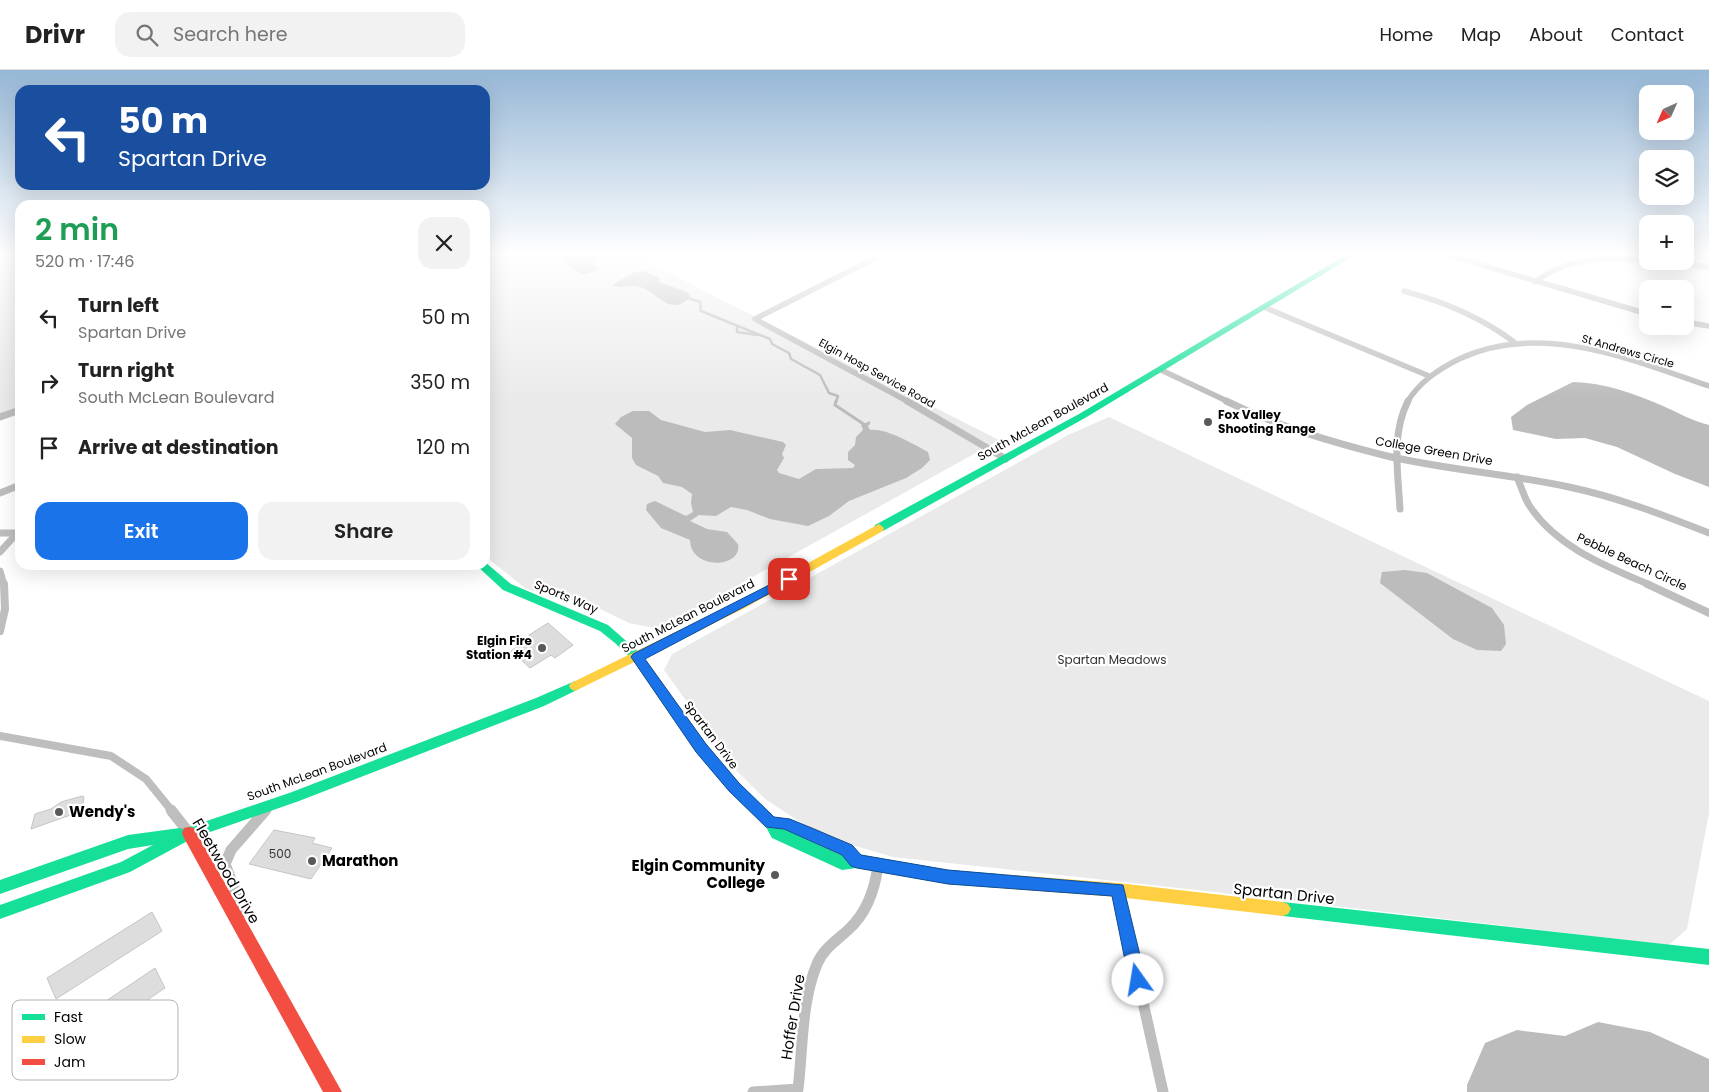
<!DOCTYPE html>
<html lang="en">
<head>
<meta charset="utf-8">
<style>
	body { margin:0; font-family:Poppins,sans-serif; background:#f2f2f2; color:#222; height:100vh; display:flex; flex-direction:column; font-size:19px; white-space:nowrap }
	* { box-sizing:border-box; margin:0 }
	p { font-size:16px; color:#767676 }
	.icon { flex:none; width:28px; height:28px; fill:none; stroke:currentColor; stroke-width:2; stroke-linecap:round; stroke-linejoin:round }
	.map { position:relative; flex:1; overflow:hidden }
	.panel { position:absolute; left:15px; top:130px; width:475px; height:370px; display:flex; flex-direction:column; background:#fff; border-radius:15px; box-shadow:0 5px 20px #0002 }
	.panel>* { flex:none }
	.top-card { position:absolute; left:15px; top:15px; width:475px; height:105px; border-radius:15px; box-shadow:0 5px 20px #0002; background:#1a4fa0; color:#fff; overflow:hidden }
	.needle { width:32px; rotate:225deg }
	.fabs { position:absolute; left:1639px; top:15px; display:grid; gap:10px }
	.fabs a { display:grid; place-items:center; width:55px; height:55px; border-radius:10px; background:#fff; box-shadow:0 5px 20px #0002; font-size:25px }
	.pin { position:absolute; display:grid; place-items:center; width:42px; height:42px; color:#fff; margin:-21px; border-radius:10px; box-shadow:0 2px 8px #0006 }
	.me { position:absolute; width:55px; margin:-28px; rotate:347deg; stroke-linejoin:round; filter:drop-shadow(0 0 4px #0008) }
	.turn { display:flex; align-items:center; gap:18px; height:105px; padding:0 20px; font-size:22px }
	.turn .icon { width:65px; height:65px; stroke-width:2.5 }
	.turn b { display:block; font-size:35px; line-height:42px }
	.round { display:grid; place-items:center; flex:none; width:52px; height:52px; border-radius:15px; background:#f2f2f2 }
	.summary { display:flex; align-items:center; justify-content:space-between; height:85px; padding:0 20px }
	h1 { font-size:30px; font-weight:600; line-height:38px; color:#1e9e55 }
	.cta { display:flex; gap:10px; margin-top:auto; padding:10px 20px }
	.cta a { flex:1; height:58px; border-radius:15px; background:#1a73e8; color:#fff; font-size:20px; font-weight:600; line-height:58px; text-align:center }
	.cta a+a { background:#f2f2f2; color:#222 }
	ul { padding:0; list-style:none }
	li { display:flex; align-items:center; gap:15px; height:65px; padding:0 20px }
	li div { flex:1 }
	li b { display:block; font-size:19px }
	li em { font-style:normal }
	header { display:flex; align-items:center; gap:30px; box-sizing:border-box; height:70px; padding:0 25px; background:#fff; border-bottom:1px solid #e0e0e0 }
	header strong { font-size:24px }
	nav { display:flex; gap:28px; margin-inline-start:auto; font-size:18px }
	.search { width:350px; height:45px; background:#f2f2f2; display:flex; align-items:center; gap:12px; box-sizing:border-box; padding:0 18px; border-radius:15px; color:#767676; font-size:19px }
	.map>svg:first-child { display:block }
	.green { fill:#eaeaea }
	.water { fill:#bcbcbc }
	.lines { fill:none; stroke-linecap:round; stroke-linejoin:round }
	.stream-far1 { stroke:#bcbcbc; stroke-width:2.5 }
	.stream { stroke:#bcbcbc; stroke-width:3 }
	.building { fill:#ddd; stroke:#c5c5c5 }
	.street-far3 { stroke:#bebebe; stroke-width:5.5 }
	.street-far2 { stroke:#bebebe; stroke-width:7 }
	.street-far1 { stroke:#bebebe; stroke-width:8 }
	.street { stroke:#bebebe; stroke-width:11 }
	.fast { fill:#16e098; fill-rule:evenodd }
	.slow { fill:#ffcf43; fill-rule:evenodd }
	.jam { fill:#f24e42; fill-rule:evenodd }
	.route { fill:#1a73e8; stroke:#114b97 }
	.poi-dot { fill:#595959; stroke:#fff; stroke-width:2 }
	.labels { text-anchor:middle; stroke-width:4.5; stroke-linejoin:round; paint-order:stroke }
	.far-street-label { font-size:11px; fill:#000; stroke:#fff }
	.poi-label { font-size:12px; font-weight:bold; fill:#000; stroke:#fff; text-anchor:start }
	.street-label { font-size:12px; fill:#000; stroke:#fff }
	.park-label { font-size:12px; fill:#303030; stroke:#fff }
	.near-number-label { font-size:12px; fill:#373737 }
	.near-poi-label { font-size:15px; font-weight:bold; fill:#000; stroke:#fff; text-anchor:start }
	.near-street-label { font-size:15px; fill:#000; stroke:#fff }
	.key { fill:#fff; stroke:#b2b2b2; stroke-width:1 }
	.key-label { font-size:14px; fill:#000 }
</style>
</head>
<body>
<header>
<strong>Drivr</strong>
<div class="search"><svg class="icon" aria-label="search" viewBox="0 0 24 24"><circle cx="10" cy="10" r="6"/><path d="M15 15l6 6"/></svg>Search here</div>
<nav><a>Home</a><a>Map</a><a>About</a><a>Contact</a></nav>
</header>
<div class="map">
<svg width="1709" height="1022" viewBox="0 0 1709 1022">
	<rect width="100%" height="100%" fill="#fff"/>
	<g class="green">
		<path d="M0 185H20V337L0 344Z"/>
		<path d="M485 185H644L653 195 999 370 659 559 629 553 596 537 526 519 485 486Z"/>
		<path d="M1109 347 1709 631V743L1687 859 1669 875 1197 820 893 787 842 772 806 756 765 729 736 700 664 600 672 584 1068 365Z"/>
	</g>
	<g class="water">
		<path d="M558 185H598L594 193 599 200 584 205 573 199Z"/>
		<path d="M643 201 660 208 659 211 662 213 687 222 690 225 689 228C670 247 657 222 640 217 631 214 621 220 613 215L632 203Z"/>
		<path d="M1573 312C1605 313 1633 323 1663 336 1679 343 1692 351 1709 355V417L1675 404 1617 377 1585 368 1556 369 1513 360 1511 347 1527 335Z"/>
		<path d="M633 341H649L661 350 705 362 730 360 783 372 786 375 782 384 784 388 777 400 779 403 799 409 816 399 853 398 855 395 848 390V382L855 375 856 367 863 360 861 355 870 351V354L868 356 870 360C885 357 915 375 928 382L930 390 922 398 906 408 849 431 829 446 808 456 770 449 747 440 731 437 716 446 699 445 690 451 707 459 727 462 738 474C743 498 691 501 690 470L661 458 646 440 647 434 655 431 686 446 693 442 691 433 692 424 682 417 663 413 658 406 636 395 632 388V368L615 354 621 347Z"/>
		<path d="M1405 500 1427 503 1492 538 1504 555 1506 574 1501 581 1477 580 1453 569 1380 513 1382 502Z"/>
		<path d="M1598 952 1650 962 1709 989V1022H1467V1015L1485 973 1517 960 1565 966Z"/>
	</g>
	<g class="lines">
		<g class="stream-far1">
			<path d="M685 227 700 232 701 241 770 269 772 274 789 283 791 289 820 305 829 323 838 326 836 332"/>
			<path d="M737 257V262L758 265"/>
		</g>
		<path class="stream" d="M836 331 835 335 865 355"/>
	</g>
	<g class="building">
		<path d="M548 553 573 575 555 588 551 585 530 598 511 581 532 567 529 565Z"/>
		<path d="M82 726 84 727 82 741 31 759 35 744 51 739 61 732Z"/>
		<path d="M274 760 315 768 312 773 332 778 311 809 249 794Z"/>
		<path d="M152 842 162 861 56 929 47 908Z"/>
		<path d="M155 898 165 918 109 956 100 935Z"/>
	</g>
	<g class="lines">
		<g class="street-far3">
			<path d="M881 185 755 249 909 332"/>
			<path d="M1448 185 1648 244"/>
			<path d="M1535 212C1583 174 1653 192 1709 197"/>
			<path d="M1404 221C1445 232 1481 247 1514 272"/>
			<path d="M1266 238 1429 306"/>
			<path d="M1685 252 1709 256"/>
			<path d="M1161 300 1229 332"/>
			<path d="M1407 332C1420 312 1437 300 1459 289 1540 251 1630 289 1709 316"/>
		</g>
		<g class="street-far2">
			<path d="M907 331 1006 389"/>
			<path d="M1226 331C1277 356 1331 372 1387 386 1447 400 1509 404 1569 417 1617 427 1663 445 1709 463"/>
			<path d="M0 347 20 340"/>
			<path d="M1517 407C1521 416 1524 427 1529 435 1556 477 1606 496 1650 515"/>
			<path d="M0 423 20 415"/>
			<path d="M1400 439C1398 403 1391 364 1408 331"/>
			<path d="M0 463H17"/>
			<path d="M0 482 20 460"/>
			<path d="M0 501 4 515"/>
		</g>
		<g class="street-far1">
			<path d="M1647 514 1709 543"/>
			<path d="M0 561 5 539 4 514"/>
			<path d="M0 666 111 686 146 709 172 741"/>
			<path d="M265 741 270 736"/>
		</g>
		<g class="street">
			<path d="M171 740 189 763"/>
			<path d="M771 753C802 756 834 770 857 791"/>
			<path d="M1118 820 1163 1022"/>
			<path d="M237 849 244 835 235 820 225 794 231 780 266 740"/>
			<path d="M753 1022 798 1019C803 979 801 932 817 894 823 879 837 870 848 860 867 843 875 819 878 795"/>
		</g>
		<g class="fast">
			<path d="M1346 185H1355L1085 348 883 461H875L874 458 875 455 1079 344Z"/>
			<path d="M485 492 511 514 608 555 641 584 706 674 739 713 776 749 782 758 843 786 857 784 948 800 999 804 1004 806 1006 811 1004 816 999 818 948 814 857 798 842 800 772 768 766 757 729 721 696 682 633 590 615 573 600 561 503 520 476 495H485Z"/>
			<path d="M575 611 579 613 581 616 579 619 544 636 299 731 193 768 130 802 0 849V835L121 792 153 775 128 779 0 824V810L128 765 180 758 183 759 292 722 536 628Z"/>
			<path d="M1283 832 1709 879V895L1283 846 1278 844 1275 839 1278 834Z"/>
		</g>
		<g class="slow">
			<path d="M879 454 884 458 883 461 743 539 579 619 575 621 571 619 569 616 571 613 735 533Z"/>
			<path d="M999 804 1118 813 1283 832 1288 834 1291 839 1288 844 1283 846 1118 827 999 818 994 816 992 811 994 806Z"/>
		</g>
		<path class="jam" d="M189 757 194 758 342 1022H323L184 768 182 763 184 758Z"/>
	</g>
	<linearGradient id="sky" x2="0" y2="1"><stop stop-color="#96b7d6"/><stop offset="0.56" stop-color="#fff"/><stop offset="1" stop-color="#fff" stop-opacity="0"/></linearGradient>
	<rect width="1709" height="328" fill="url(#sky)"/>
	<path class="route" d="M789 505 793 506V511L645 589 706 674 739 713 774 747 790 749 852 775 861 785 948 800 1123 815 1146 910 1143 915 1138 918 1132 915 1129 910 1112 826 948 814 857 798 851 796 842 785 784 759 766 757 729 721 696 682 631 587 633 584Z"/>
	<g class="poi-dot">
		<circle cx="1208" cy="352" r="5"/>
		<circle cx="542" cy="578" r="5"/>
		<circle cx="59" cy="742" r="5"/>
		<circle cx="312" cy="791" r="5"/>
		<circle cx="775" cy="805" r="5"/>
	</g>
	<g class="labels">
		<g class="far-street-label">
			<text transform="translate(1628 281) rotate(16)" y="4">St Andrews Circle</text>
			<text transform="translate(877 303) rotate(29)" y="4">Elgin Hosp Service Road</text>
		</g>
		<g class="poi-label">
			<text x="1218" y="349">Fox Valley<tspan x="1218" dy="14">Shooting Range</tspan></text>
			<text x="532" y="575" text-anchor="end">Elgin Fire<tspan x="532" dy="14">Station #4</tspan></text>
		</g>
		<g class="street-label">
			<text transform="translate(1043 352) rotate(-29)" y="4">South McLean Boulevard</text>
			<text transform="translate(1434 381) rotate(10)" y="4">College Green Drive</text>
			<text transform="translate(1632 492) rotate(25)" y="4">Pebble Beach Circle</text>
			<text transform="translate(566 527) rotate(23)" y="4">Sports Way</text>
			<text transform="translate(688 546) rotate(-27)" y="4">South McLean Boulevard</text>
			<text transform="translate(711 665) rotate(53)" y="4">Spartan Drive</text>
			<text transform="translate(317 702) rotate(-20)" y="4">South McLean Boulevard</text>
		</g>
		<g class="park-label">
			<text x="1112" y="594">Spartan Meadows</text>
		</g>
		<g class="near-number-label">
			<text x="280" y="788">500</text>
		</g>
		<g class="near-poi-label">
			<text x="69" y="747">Wendy's</text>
			<text x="322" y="796">Marathon</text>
			<text x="765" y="801" text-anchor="end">Elgin Community<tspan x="765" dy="17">College</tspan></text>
		</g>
		<g class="near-street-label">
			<text transform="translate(226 801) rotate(60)" y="5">Fleetwood Drive</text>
			<text transform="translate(1284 824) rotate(6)" y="5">Spartan Drive</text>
			<text transform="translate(793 947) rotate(-81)" y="5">Hoffer Drive</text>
		</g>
	</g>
	<rect x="12" y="930" width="166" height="80" rx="8" class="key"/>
	<rect x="22" y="944" width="23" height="6" fill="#16e098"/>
	<rect x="22" y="966" width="23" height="7" fill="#ffcf43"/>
	<rect x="22" y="989" width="23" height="6" fill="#f24e42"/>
	<g class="key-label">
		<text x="54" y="952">Fast</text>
		<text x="54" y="974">Slow</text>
		<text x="54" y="997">Jam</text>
	</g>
</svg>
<div class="fabs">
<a><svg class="needle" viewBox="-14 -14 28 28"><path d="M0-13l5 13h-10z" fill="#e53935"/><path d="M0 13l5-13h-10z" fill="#767676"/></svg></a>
<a><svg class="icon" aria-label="layers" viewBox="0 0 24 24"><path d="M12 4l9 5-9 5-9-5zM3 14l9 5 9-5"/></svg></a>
<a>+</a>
<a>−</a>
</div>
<div class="pin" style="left:789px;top:509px;background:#d93025"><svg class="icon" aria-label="arrive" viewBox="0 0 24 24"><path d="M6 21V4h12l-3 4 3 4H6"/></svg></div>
<svg class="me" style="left:1138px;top:910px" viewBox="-20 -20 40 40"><circle r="19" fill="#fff"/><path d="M0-13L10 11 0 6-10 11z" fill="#1a73e8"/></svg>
<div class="top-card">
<div class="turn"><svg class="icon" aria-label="left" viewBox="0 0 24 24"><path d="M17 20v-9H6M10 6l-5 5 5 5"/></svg><div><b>50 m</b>Spartan Drive</div></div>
</div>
<section class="panel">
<div class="summary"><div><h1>2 min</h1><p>520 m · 17:46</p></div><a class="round"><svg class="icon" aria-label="close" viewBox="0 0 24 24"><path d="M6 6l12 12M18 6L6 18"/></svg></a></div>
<ul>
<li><svg class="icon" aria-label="left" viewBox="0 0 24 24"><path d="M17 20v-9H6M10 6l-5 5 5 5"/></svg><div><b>Turn left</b><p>Spartan Drive</p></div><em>50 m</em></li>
<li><svg class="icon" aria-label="right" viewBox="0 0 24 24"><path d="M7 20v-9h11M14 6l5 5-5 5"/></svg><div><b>Turn right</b><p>South McLean Boulevard</p></div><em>350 m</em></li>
<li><svg class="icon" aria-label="arrive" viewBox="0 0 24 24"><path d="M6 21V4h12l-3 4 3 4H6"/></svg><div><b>Arrive at destination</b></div><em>120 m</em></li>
</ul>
<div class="cta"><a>Exit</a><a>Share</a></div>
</section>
</div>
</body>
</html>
